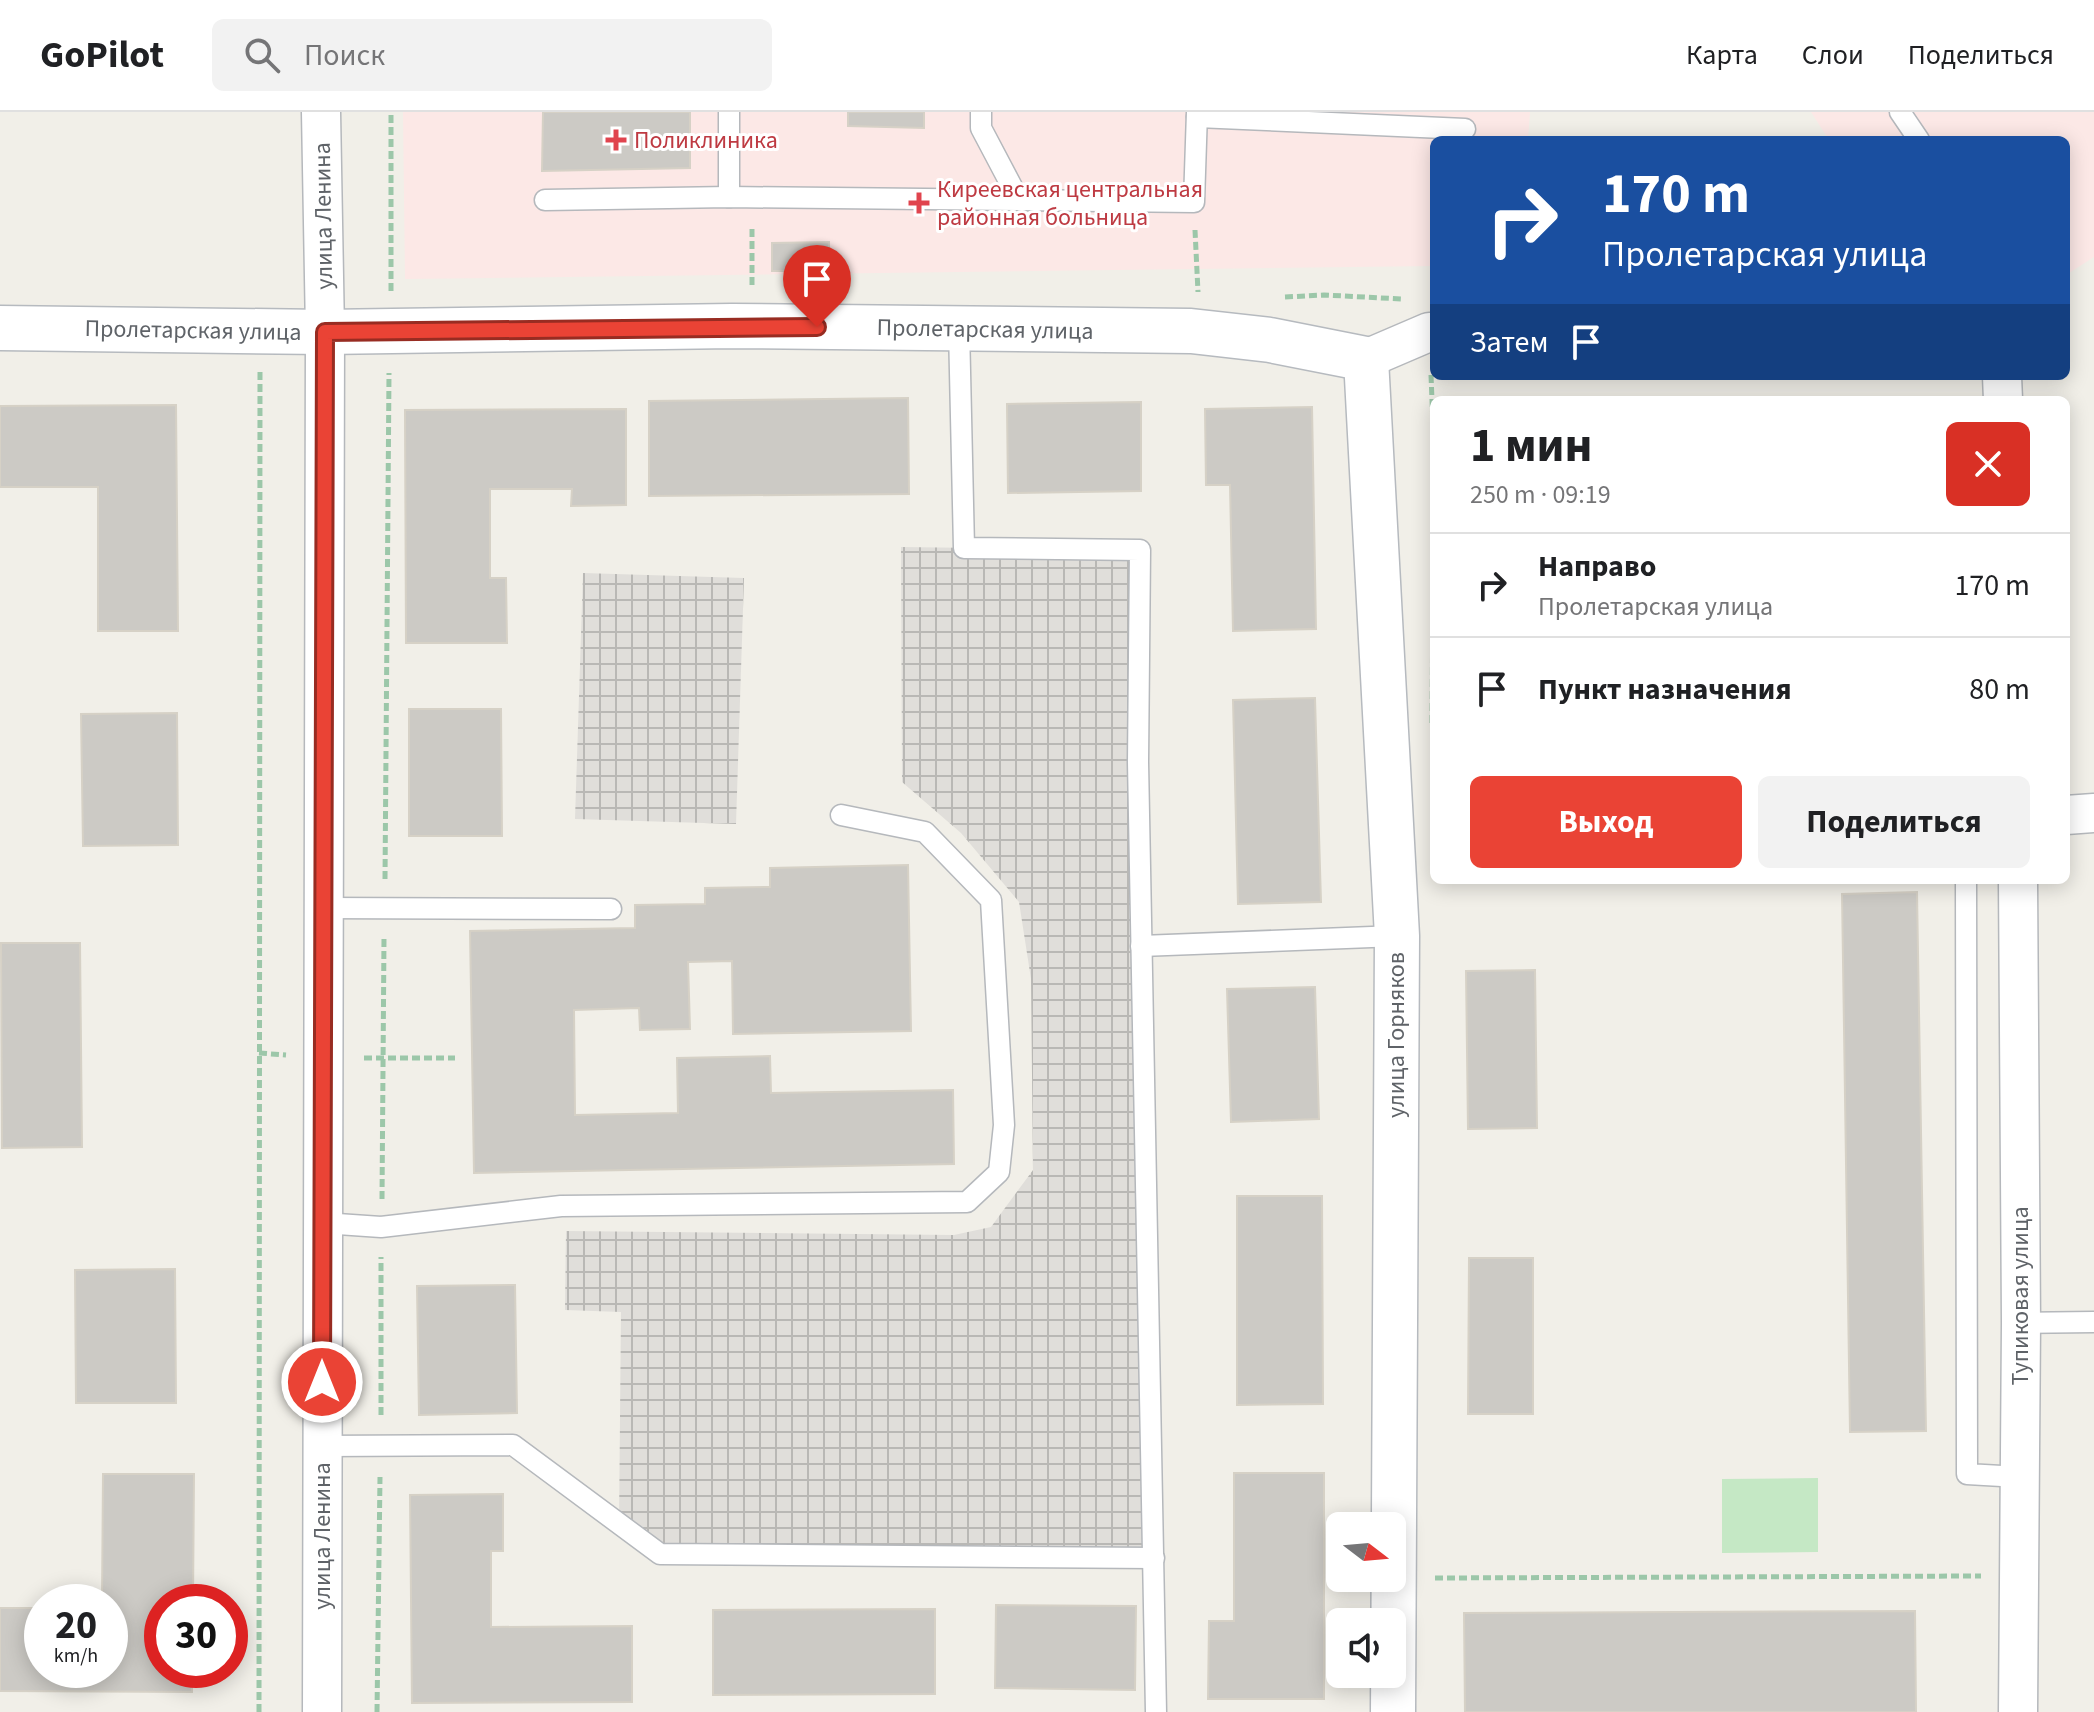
<!DOCTYPE html>
<html lang="ru">
<head>
<meta charset="utf-8">
<style>
	body { margin:0; font-family:"Source Sans 3",sans-serif; background:#f2f2f2; color:#202124; height:100vh; display:flex; flex-direction:column; font-size:30px; white-space:nowrap }
	* { box-sizing:border-box; margin:0 }
	p { font-size:26px; color:#757577 }
	.icon { flex:none; width:44px; height:44px; fill:none; stroke:currentColor; stroke-width:2; stroke-linecap:round; stroke-linejoin:round }
	.map { position:relative; flex:1; overflow:hidden }
	.side { position:absolute; left:1430px; top:284px; width:640px; height:488px; display:flex; flex-direction:column; background:#fff; border-radius:12px; box-shadow:0 4px 20px #0003 }
	.side>* { flex:none }
	.hud { position:absolute; left:1430px; top:24px; width:640px; height:244px; border-radius:12px; box-shadow:0 4px 20px #0003; background:#1a4fa0; color:#fff; overflow:hidden }
	.needle { width:52px; rotate:106deg }
	.fabs { position:absolute; left:1326px; top:1400px; display:grid; gap:16px }
	.fabs a { display:grid; place-items:center; width:80px; height:80px; border-radius:12px; background:#fff; box-shadow:0 4px 20px #0003; font-size:40px }
	.speed { position:absolute; left:24px; top:1472px; display:flex; gap:16px; font-size:40px; font-weight:700; text-align:center }
	.speed>* { display:grid; place-content:center; width:104px; height:104px; border-radius:50%; background:#fff; box-shadow:0 4px 20px #0003; line-height:1 }
	.speed small { font-size:20px; font-weight:400 }
	.speed .limit { border:12px solid #d22; background:#fff; color:#111 }
	.pin { position:absolute; display:grid; place-items:center; width:68px; height:68px; color:#fff; margin:-82px -34px; border-radius:50% 50% 50% 0; rotate:-45deg; box-shadow:0 0 8px #0007 }
	.pin .icon { rotate:45deg }
	.me { position:absolute; width:88px; margin:-44px; rotate:0deg; stroke-linejoin:round; filter:drop-shadow(0 0 6px #0008) }
	.turn { display:flex; align-items:center; gap:28px; height:168px; padding:0 40px; font-size:36px }
	.turn .icon { width:104px; height:104px; stroke-width:2.5 }
	.turn b { display:block; font-size:56px; line-height:68px }
	.then { display:flex; align-items:center; height:76px; padding:0 40px; background:#0003; gap:16px; font-size:30px }
	.round { display:grid; place-items:center; flex:none; width:84px; height:84px; border-radius:12px; background:#f2f2f2 }
	.head { display:flex; align-items:center; justify-content:space-between; height:136px; padding:0 40px }
	h1 { font-size:48px; font-weight:700; line-height:60px }
	.button { display:flex; gap:16px; margin-top:auto; padding:16px 40px }
	.button a { flex:1; height:92px; border-radius:12px; background:#ea4335; color:#fff; font-size:32px; font-weight:700; line-height:92px; text-align:center }
	.button a+a { background:#f2f2f2; color:#202124 }
	ul { padding:0; list-style:none }
	li { display:flex; align-items:center; gap:24px; height:104px; padding:0 40px; border-top:2px solid #e0e0e0 }
	li div { flex:1 }
	li b { display:block; font-size:30px }
	li em { font-style:normal }
	header { display:flex; align-items:center; gap:48px; box-sizing:border-box; height:112px; padding:0 40px; background:#fff; border-bottom:2px solid #e0e0e0 }
	header strong { font-size:38px }
	nav { display:flex; gap:44px; margin-inline-start:auto; font-size:28px }
	.search { width:560px; height:72px; background:#f2f2f2; display:flex; align-items:center; gap:20px; box-sizing:border-box; padding:0 28px; border-radius:12px; color:#757577; font-size:30px }
	.map>svg:first-child { display:block }
	.industrial { fill:url(#industrial-grid) }
	.medical { fill:#fce8e6 }
	.green { fill:#c5e8c5 }
	.building { fill:#cccac5; stroke:#d6d1c6; stroke-width:2 }
	.lines { fill:none; stroke-linecap:round; stroke-linejoin:round }
	.service-casing { stroke:#b5b8bc; stroke-width:23 }
	.minor-casing { stroke:#b5b8bc; stroke-width:41 }
	.secondary-casing { stroke:#b6babf; stroke-width:47 }
	.path { stroke:#9cc7a9; stroke-width:5; stroke-dasharray:8 4; stroke-linecap:butt }
	.service { stroke:#fff; stroke-width:20 }
	.minor { stroke:#fff; stroke-width:38 }
	.secondary { stroke:#fff; stroke-width:44 }
	.route-casing { stroke:#982c22; stroke-width:20 }
	.route { stroke:#ea4335; stroke-width:14 }
	.health-dot { fill:#e0444e; stroke:#fff; stroke-width:3 }
	.labels { text-anchor:middle; stroke-width:6; stroke-linejoin:round; paint-order:stroke }
	.health-label { font-size:24px; fill:#be3a42; stroke:#fff; text-anchor:start }
	.street-label { font-size:24px; fill:#5f6368; stroke:#fff }
</style>
</head>
<body>
<header>
<strong>GoPilot</strong>
<div class="search"><svg class="icon" aria-label="search" viewBox="0 0 24 24"><circle cx="10" cy="10" r="6"/><path d="M15 15l6 6"/></svg>Поиск</div>
<nav><a>Карта</a><a>Слои</a><a>Поделиться</a></nav>
</header>
<div class="map">
<svg width="2094" height="1600" viewBox="0 0 2094 1600">
	<defs>
		<pattern id="industrial-grid" width="8" height="8" patternUnits="userSpaceOnUse" patternTransform="scale(2)"><rect width="8" height="8" fill="#e0deda"/><path d="M0 4h8M4 0v8" fill="none" stroke="#b9b8b5"/></pattern>
	</defs>
	<rect width="100%" height="100%" fill="#f1efe8"/>
	<g class="industrial">
		<path d="M901 435 1140 438 1154 1446 660 1442 619 1412 621 1200 565 1198 566 1119 954 1123 991 1115 1033 1058 1031 867 1019 790 961 721 902 670Z"/>
		<path d="M583 461 744 466 736 712 575 707Z"/>
	</g>
	<g class="medical">
		<path d="M403 0H1530L1528 28H1434V154L405 167Z"/>
		<path d="M1811 0H2094V145L2066 163V28H1829Z"/>
	</g>
	<path class="green" d="M1818 1366V1440L1722 1441V1367Z"/>
	<g class="building">
		<path d="M543 0H690V56L542 59Z"/>
		<path d="M848 0H924V16L848 14Z"/>
		<path d="M829 130V159H772V131Z"/>
		<path d="M908 286 909 382 649 384V289Z"/>
		<path d="M1141 290V379L1008 381 1007 292Z"/>
		<path d="M176 293 178 519H98V375H0V294Z"/>
		<path d="M1312 295 1316 517 1233 519 1230 373H1206L1205 297Z"/>
		<path d="M626 297V393L571 394 572 377H490V466H506L507 531H406L405 298Z"/>
		<path d="M1315 586 1321 790 1238 792 1233 588Z"/>
		<path d="M409 597H501L502 724H409Z"/>
		<path d="M177 601 178 733 83 734 81 602Z"/>
		<path d="M908 753 911 919 733 922 732 849 688 850 690 917 640 918 639 896 574 898 575 1003 678 1001 677 946 770 944 771 981 953 978 954 1052 474 1061 470 819 635 816V793L705 792V776L770 775V756Z"/>
		<path d="M1917 780 1926 1319 1850 1320 1842 782Z"/>
		<path d="M1 831H80L82 1035 2 1036Z"/>
		<path d="M1535 858 1537 1016 1468 1017 1466 859Z"/>
		<path d="M1315 875 1319 1007 1231 1010 1227 877Z"/>
		<path d="M1237 1084H1322L1323 1292 1237 1293Z"/>
		<path d="M1469 1146H1533V1302H1468Z"/>
		<path d="M175 1157 176 1291H76L75 1158Z"/>
		<path d="M515 1173 517 1301 419 1303 417 1174Z"/>
		<path d="M1234 1361H1324V1587H1208L1209 1509H1234Z"/>
		<path d="M103 1362H194L193 1490H162V1558H192V1580L0 1579V1496H42V1558H110V1490H102Z"/>
		<path d="M503 1382V1439H491V1515L632 1514V1590L412 1591 410 1383Z"/>
		<path d="M996 1493 1136 1494 1135 1578 995 1576Z"/>
		<path d="M935 1497V1582L713 1583V1498Z"/>
		<path d="M1915 1499 1916 1600H1465L1464 1501Z"/>
	</g>
	<g class="lines">
		<defs>
			<g id="service">
				<path d="M981 0V16L1019 88"/>
				<path d="M1900 0 1919 28"/>
				<path d="M1197 5 1465 17"/>
				<path d="M729 85V0"/>
				<path d="M545 88 729 85 1194 90 1197 0"/>
				<path d="M959 216 964 436 1140 438 1138 650 1156 1600"/>
				<path d="M1966 768 1967 1362 2019 1365"/>
				<path d="M323 796 611 797"/>
				<path d="M1141 834 1397 824"/>
				<path d="M323 1111 381 1115 561 1094 967 1090 999 1060 1004 1013 991 788 925 720 841 703"/>
				<path d="M2021 1211 2094 1210"/>
				<path d="M322 1334 513 1333 660 1442 1154 1446"/>
			</g>
			<g id="minor">
				<path d="M321 0 325 220 322 1600"/>
				<path d="M1366 247 1429 220H1434"/>
				<path d="M2002 264 2003 288"/>
				<path d="M2066 703 2094 701"/>
				<path d="M2018 768 2021 1211 2018 1600"/>
			</g>
			<path id="secondary" d="M0 216 325 220 732 214 1191 219 1270 228 1366 247 1397 824 1393 1600"/>
		</defs>
		<use href="#service" class="service-casing"/>
		<use href="#minor" class="minor-casing"/>
		<use href="#secondary" class="secondary-casing"/>
		<g class="path">
			<path d="M1195 118 1198 180"/>
			<path d="M752 173V115"/>
			<path d="M391 179V0"/>
			<path d="M1285 185 1324 183 1402 187"/>
			<path d="M1431 263 1434 338"/>
			<path d="M1432 611 1434 342"/>
			<path d="M385 767 389 261"/>
			<path d="M259 941 286 943"/>
			<path d="M364 946H455"/>
			<path d="M382 1087 384 825"/>
			<path d="M381 1303V1145"/>
			<path d="M1435 1466 1981 1464"/>
			<path d="M259 1600 260 260"/>
			<path d="M377 1600 380 1365"/>
		</g>
		<use href="#service" class="service"/>
		<use href="#minor" class="minor"/>
		<use href="#secondary" class="secondary"/>
	</g>
	<g class="lines">
		<defs>
			<path id="route" d="M322 1270 325 220 817 215"/>
		</defs>
		<use href="#route" class="route-casing"/>
		<use href="#route" class="route"/>
	</g>
	<g class="health-dot">
		<path d="M612 16h8v8h8v8h-8v8h-8v-8h-8v-8h8z"/>
		<path d="M915 79h8v8h8v8h-8v8h-8v-8h-8v-8h8z"/>
	</g>
	<g class="labels">
		<g class="health-label">
			<text x="634" y="36">Поликлиника</text>
			<text x="937" y="85">Киреевская центральная<tspan x="937" dy="28">районная больница</tspan></text>
		</g>
		<g class="street-label">
			<text transform="translate(323 104) rotate(-91)" y="8">улица Ленина</text>
			<text transform="translate(985 217) rotate(1)" y="8">Пролетарская улица</text>
			<text transform="translate(193 218) rotate(1)" y="8">Пролетарская улица</text>
			<text transform="translate(1396 923) rotate(-90)" y="8">улица Горняков</text>
			<text transform="translate(2020 1184) rotate(-90)" y="8">Тупиковая улица</text>
			<text transform="translate(322 1424) rotate(-90)" y="8">улица Ленина</text>
		</g>
	</g>
</svg>
<div class="fabs">
<a><svg class="needle" viewBox="-14 -14 28 28"><path d="M0-13l5 13h-10z" fill="#e53935"/><path d="M0 13l5-13h-10z" fill="#757577"/></svg></a>
<a><svg class="icon" aria-label="sound" viewBox="0 0 24 24"><path d="M4 9h4l5-4v14l-5-4H4zM17 9q2 3 0 6"/></svg></a>
</div>
<div class="speed"><div>20<small>km/h</small></div><div class="limit">30</div></div>
<div class="pin" style="left:817px;top:215px;background:#d93025"><svg class="icon" aria-label="arrive" viewBox="0 0 24 24"><path d="M6 21V4h12l-3 4 3 4H6"/></svg></div>
<svg class="me" style="left:322px;top:1270px" viewBox="-20 -20 40 40"><circle r="17" fill="#ea4335" stroke="#fff" stroke-width="3"/><path d="M0-11L8 9 0 5-8 9z" fill="#fff"/></svg>
<div class="hud">
<div class="turn"><svg class="icon" aria-label="right" viewBox="0 0 24 24"><path d="M7 20v-9h11M14 6l5 5-5 5"/></svg><div><b>170 m</b>Пролетарская улица</div></div>
<div class="then">Затем<svg class="icon" aria-label="arrive" viewBox="0 0 24 24"><path d="M6 21V4h12l-3 4 3 4H6"/></svg></div>
</div>
<section class="side">
<div class="head"><div><h1>1 мин</h1><p>250 m · 09:19</p></div><a class="round" style="background:#d93025;color:#fff"><svg class="icon" aria-label="close" viewBox="0 0 24 24"><path d="M6 6l12 12M18 6L6 18"/></svg></a></div>
<ul>
<li><svg class="icon" aria-label="right" viewBox="0 0 24 24"><path d="M7 20v-9h11M14 6l5 5-5 5"/></svg><div><b>Направо</b><p>Пролетарская улица</p></div><em>170 m</em></li>
<li><svg class="icon" aria-label="arrive" viewBox="0 0 24 24"><path d="M6 21V4h12l-3 4 3 4H6"/></svg><div><b>Пункт назначения</b></div><em>80 m</em></li>
</ul>
<div class="button"><a>Выход</a><a>Поделиться</a></div>
</section>
</div>
</body>
</html>
